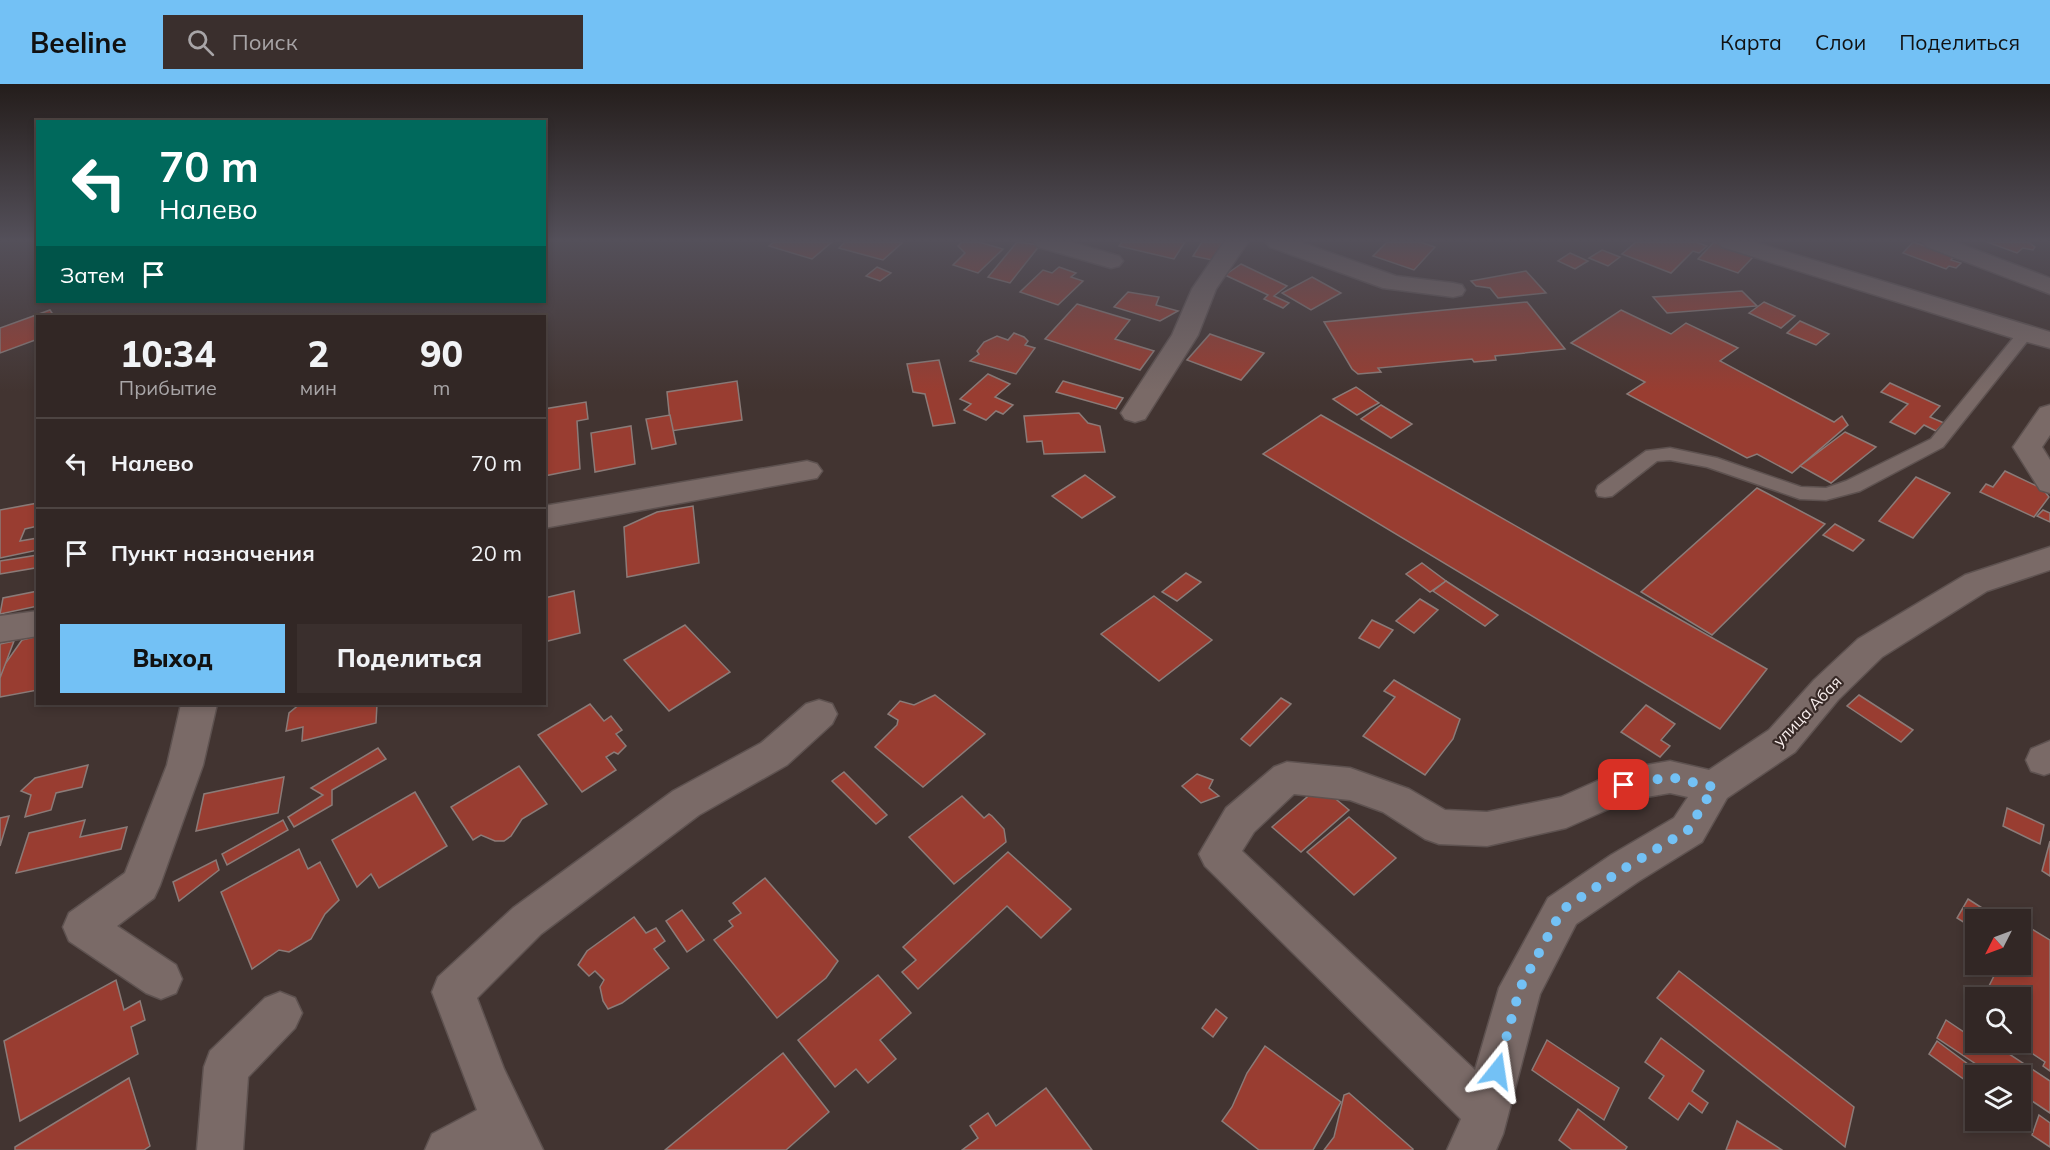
<!DOCTYPE html>
<html lang="ru">
<head>
<meta charset="utf-8">
<style>
	body { margin:0; font-family:Mulish,sans-serif; background:#3a2f2d; color:#f1f3f6; height:100vh; display:flex; flex-direction:column; font-size:22px; white-space:nowrap }
	* { box-sizing:border-box; margin:0 }
	p { font-size:20px; color:#a8a5a7 }
	.icon { flex:none; width:33px; height:33px; fill:none; stroke:currentColor; stroke-width:2; stroke-linecap:round; stroke-linejoin:round }
	.map { position:relative; flex:1; overflow:hidden }
	.sheet { position:absolute; left:36px; top:231px; width:510px; height:390px; display:flex; flex-direction:column; background:#322725; border-radius:0px; box-shadow:0 3px 9px #0003,0 0 0 2px #4d4442 }
	.sheet>* { flex:none }
	.banner { position:absolute; left:36px; top:36px; width:510px; height:183px; border-radius:0px; box-shadow:0 3px 9px #0003,0 0 0 2px #4d4442; background:#00695c; color:#fff; overflow:hidden }
	.needle { width:39px; rotate:228deg }
	.fabs { position:absolute; left:1965px; top:825px; display:grid; gap:12px }
	.fabs a { display:grid; place-items:center; width:66px; height:66px; border-radius:0px; background:#322725; box-shadow:0 3px 9px #0003,0 0 0 2px #4d4442; font-size:30px }
	.pin { position:absolute; display:grid; place-items:center; width:51px; height:51px; color:#fff; margin:-26px; border-radius:12px; box-shadow:0 3px 9px #0006 }
	.me { position:absolute; width:66px; margin:-33px; rotate:15deg; stroke-linejoin:round; filter:drop-shadow(0 0 4px #0008) }
	.turn { display:flex; align-items:center; gap:21px; height:126px; padding:0 24px; font-size:27px }
	.turn .icon { width:78px; height:78px; stroke-width:2.5 }
	.turn b { display:block; font-size:42px; line-height:51px }
	.then { display:flex; align-items:center; height:57px; padding:0 24px; background:#0003; gap:12px; font-size:22px }
	.eta { display:flex; justify-content:space-evenly; align-items:center; height:102px; text-align:center }
	.eta b { font-size:36px; font-weight:800; line-height:42px }
	.primary-button { display:flex; gap:12px; margin-top:auto; padding:12px 24px }
	.primary-button a { flex:1; height:69px; border-radius:0px; background:#73c1f5; color:#111; font-size:24px; font-weight:800; line-height:69px; text-align:center }
	.primary-button a+a { background:#3a2f2d; color:#f1f3f6 }
	ul { padding:0; list-style:none }
	li { display:flex; align-items:center; gap:18px; height:90px; padding:0 24px; border-top:2px solid #4d4442 }
	li div { flex:1 }
	li b { display:block; font-size:22px }
	li em { font-style:normal }
	header { display:flex; align-items:center; gap:36px; box-sizing:border-box; height:84px; padding:0 30px; background:#73c1f5; color:#111 }
	header strong { font-size:28px }
	nav { display:flex; gap:33px; margin-inline-start:auto; font-size:21px }
	.search { width:420px; height:54px; background:#3a2f2d; display:flex; align-items:center; gap:15px; box-sizing:border-box; padding:0 21px; border-radius:0px; color:#a8a5a7; font-size:22px }
	.map>svg:first-child { display:block }
	.building { fill:#993d31; stroke:#8b7b78; stroke-width:1.5 }
	.lines { fill:none; stroke-linecap:round; stroke-linejoin:round }
	.service-casing { stroke:#5e5250; stroke-width:3 }
	.minor-casing { stroke:#5e5250; stroke-width:3 }
	.service { fill:#7a6a67; fill-rule:evenodd }
	.minor { fill:#7a6a67; fill-rule:evenodd }
	.route { stroke:#73c1f5; stroke-width:10; stroke-dasharray:0 18 }
	.labels { text-anchor:middle; stroke-width:4.5; stroke-linejoin:round; paint-order:stroke }
	.street-label { font-size:16px; fill:#f9efee; stroke:#382a27 }
</style>
</head>
<body>
<header>
<strong>Beeline</strong>
<div class="search"><svg class="icon" aria-label="search" viewBox="0 0 24 24"><circle cx="10" cy="10" r="6"/><path d="M15 15l6 6"/></svg>Поиск</div>
<nav><a>Карта</a><a>Слои</a><a>Поделиться</a></nav>
</header>
<div class="map">
<svg width="2050" height="1066" viewBox="0 0 2050 1066">
	<rect width="100%" height="100%" fill="#423431"/>
	<g class="building">
		<path d="M774 158H832L812 175 769 162Z"/>
		<path d="M845 158H901L902 159 883 176 839 164Z"/>
		<path d="M962 158H979L1003 165 978 189 953 181 965 169 958 162Z"/>
		<path d="M1017 158 1040 161 1010 199 988 193Z"/>
		<path d="M1122 158H1185L1174 175 1119 162Z"/>
		<path d="M1202 158H1223L1212 176 1193 172Z"/>
		<path d="M1387 158H1420L1435 163 1414 186 1373 172Z"/>
		<path d="M1636 158H1696L1707 162 1699 169 1693 167 1671 189 1622 170Z"/>
		<path d="M1714 158 1754 172 1738 189 1698 175Z"/>
		<path d="M1913 158 1955 172 1951 176 1961 179 1956 184 1949 182 1946 185 1903 169Z"/>
		<path d="M1987 158H2028L2035 163 2033 166 2023 164 2017 169Z"/>
		<path d="M1602 166 1620 173 1608 182 1589 174Z"/>
		<path d="M1570 169 1588 177 1575 185 1558 177Z"/>
		<path d="M1241 180 1287 202 1274 212 1289 219 1283 224 1264 215 1268 211 1225 191Z"/>
		<path d="M877 183 891 189 880 197 866 192Z"/>
		<path d="M1059 183 1076 189 1071 193 1083 197 1058 221 1020 208 1043 186 1052 189Z"/>
		<path d="M1526 187 1546 209 1498 214 1490 204 1476 202 1471 197Z"/>
		<path d="M1312 193 1341 209 1311 226 1282 209Z"/>
		<path d="M1742 207 1757 222 1667 229 1653 213Z"/>
		<path d="M1128 208 1159 213 1156 221 1178 227 1160 237 1114 223Z"/>
		<path d="M1527 218 1565 265 1495 272 1496 276 1474 278 1472 275 1378 284 1381 288 1358 290 1352 285 1324 238Z"/>
		<path d="M1764 218 1795 232 1781 244 1749 229Z"/>
		<path d="M1077 220 1130 236 1115 255 1154 267 1140 286 1045 255Z"/>
		<path d="M50 226 54 232H38V255L0 269V244Z"/>
		<path d="M1621 226 1671 250 1686 239 1738 264 1720 277 1834 338 1842 332 1848 341 1792 389 1757 370 1747 374 1627 310 1645 298 1571 259Z"/>
		<path d="M1800 237 1829 250 1816 261 1787 249Z"/>
		<path d="M1014 249 1024 253 1028 257 1025 261 1035 264 1016 290 970 277 979 270 977 267 984 258 997 252 1008 256Z"/>
		<path d="M1210 250 1264 269 1241 296 1187 276Z"/>
		<path d="M939 276 955 339 933 342 925 310 913 308 907 280Z"/>
		<path d="M988 290 1010 300 995 313 1013 321 1003 330 996 327 986 336 964 326 971 320 960 315Z"/>
		<path d="M737 297 742 336 671 347 667 308Z"/>
		<path d="M1063 297 1123 314 1116 325 1056 308Z"/>
		<path d="M1890 299 1940 322 1930 333 1944 339 1936 347 1924 341 1915 350 1890 338 1908 320 1881 308Z"/>
		<path d="M1356 303 1379 319 1357 331 1333 315Z"/>
		<path d="M586 318 588 335 577 337 580 385 544 392V325Z"/>
		<path d="M1381 321 1412 340 1391 354 1361 335Z"/>
		<path d="M1079 329 1088 339 1100 342 1105 368 1044 370 1042 357 1027 358 1024 332Z"/>
		<path d="M670 331 676 360 652 365 646 335Z"/>
		<path d="M1321 331 1767 585 1720 645 1263 370Z"/>
		<path d="M631 342 635 380 595 388 591 349Z"/>
		<path d="M1845 348 1876 363 1831 399 1800 382Z"/>
		<path d="M2005 387 2043 405 2049 413 2034 433 1980 408 1986 400 1993 403Z"/>
		<path d="M1085 391 1115 413 1082 434 1052 412Z"/>
		<path d="M1916 393 1950 409 1913 454 1879 437Z"/>
		<path d="M1757 404 1825 440 1712 551 1641 508Z"/>
		<path d="M38 419V442L25 445 20 457 38 454V466L0 474V426Z"/>
		<path d="M693 422 699 479 627 493 624 443 657 428Z"/>
		<path d="M2043 426 2050 429V438L2037 432Z"/>
		<path d="M1835 440 1864 456 1853 467 1823 451Z"/>
		<path d="M38 471 35 484 0 490V477Z"/>
		<path d="M1422 479 1446 497 1430 508 1406 490Z"/>
		<path d="M1186 489 1201 498 1177 517 1162 508Z"/>
		<path d="M1446 497 1498 531 1485 542 1433 507Z"/>
		<path d="M38 507V522L0 530 3 514Z"/>
		<path d="M574 507 580 549 544 558V514Z"/>
		<path d="M1154 512 1212 556 1159 597 1101 550Z"/>
		<path d="M1420 515 1438 526 1414 549 1396 537Z"/>
		<path d="M1372 536 1393 546 1379 564 1359 554Z"/>
		<path d="M685 541 730 588 669 627 624 576Z"/>
		<path d="M38 552V606L0 613V592L5 580 22 556Z"/>
		<path d="M14 557 0 594V560Z"/>
		<path d="M1394 596 1460 635 1453 655 1425 691 1363 652 1395 613 1384 607Z"/>
		<path d="M935 611 985 650 923 703 875 663 897 641 898 636 888 630 900 617 914 621Z"/>
		<path d="M1859 611 1913 646 1901 658 1847 622Z"/>
		<path d="M1281 614 1291 620 1250 662 1241 655Z"/>
		<path d="M300 620H377L376 639 302 657 303 643 286 647 289 629Z"/>
		<path d="M590 620 604 637 611 632 622 646 616 650 626 662 618 670 614 668 606 673 616 686 582 708 538 651Z"/>
		<path d="M1646 621 1675 640 1661 656 1670 662 1660 673 1621 648Z"/>
		<path d="M378 664 386 675 332 706V721L294 743 288 733 323 711 311 704Z"/>
		<path d="M88 681 82 703 56 709 51 726 25 733 31 711 21 707 35 694Z"/>
		<path d="M519 682 547 720 522 735 511 752 504 757H495L481 751 473 756 451 723Z"/>
		<path d="M844 688 887 731 876 740 832 697Z"/>
		<path d="M1197 690 1213 696 1209 704 1219 712 1201 719 1182 702Z"/>
		<path d="M284 693 278 729 196 747 204 710Z"/>
		<path d="M1320 702 1349 726 1301 768 1272 743Z"/>
		<path d="M415 708 447 762 379 804 371 790 357 803 332 756Z"/>
		<path d="M962 712 984 734 989 730 992 732 1004 745 1006 758 954 800 909 753Z"/>
		<path d="M2007 724 2044 741 2040 760 2003 742Z"/>
		<path d="M9 732 0 762V734Z"/>
		<path d="M1349 733 1396 774 1354 811 1307 768Z"/>
		<path d="M85 736 80 753 127 743 121 765 16 789 29 749Z"/>
		<path d="M283 736 288 746 227 781 222 770Z"/>
		<path d="M2050 757V792L2042 787Z"/>
		<path d="M299 765 308 785 320 778 339 816 325 830 311 855 289 868 279 866 252 885 221 808Z"/>
		<path d="M1008 768 1071 825 1041 854 1007 822 918 905 902 888 916 876 903 863Z"/>
		<path d="M216 776 219 786 179 817 173 798Z"/>
		<path d="M765 794 838 877 826 894 777 934 714 856 733 842 729 837 741 829 733 819Z"/>
		<path d="M1968 815 2001 836H1976V846L1957 834Z"/>
		<path d="M682 826 704 856 687 868 666 837Z"/>
		<path d="M634 833 646 849 656 844 665 857 654 865 669 884 622 919 608 925 603 917 600 903 604 896 595 887 589 892 578 881 587 867Z"/>
		<path d="M2020 838 2050 856V987L2043 982 2045 978 2015 958H2020V914H1983L2000 880H2020Z"/>
		<path d="M1679 887 1854 1023 1845 1063 1657 914Z"/>
		<path d="M878 891 911 929 880 956 896 975 868 999 856 985 835 1003 798 956Z"/>
		<path d="M116 896 124 926 140 917 145 936 131 943 138 970 20 1037 4 957Z"/>
		<path d="M1216 925 1227 934 1213 953 1202 944Z"/>
		<path d="M1946 936 1967 950 1969 944 1976 949V958H1991L2050 997V1029L2020 1009V992H1994L1937 954Z"/>
		<path d="M1661 954 1704 987 1692 1007 1708 1019 1702 1029 1689 1019 1678 1036 1649 1014 1664 992 1645 978Z"/>
		<path d="M1547 956 1619 1004 1604 1036 1532 986Z"/>
		<path d="M1937 957 1984 992H1976V1004L1929 970Z"/>
		<path d="M1265 962 1341 1018 1313 1066H1259L1222 1037 1232 1023 1247 989Z"/>
		<path d="M783 969 829 1028 786 1066H665Z"/>
		<path d="M129 994 150 1062 144 1066H15V1063Z"/>
		<path d="M1046 1004 1092 1066H962L978 1054 970 1042 988 1029 996 1042Z"/>
		<path d="M1349 1009 1413 1065V1066H1324L1334 1053 1344 1011Z"/>
		<path d="M1578 1025 1627 1063 1625 1066H1572L1559 1056Z"/>
		<path d="M2039 1031 2050 1039V1063L2032 1051Z"/>
		<path d="M1737 1037 1782 1066H1726Z"/>
	</g>
	<g class="lines">
		<defs>
			<path id="service" d="M2025 245 2033 250 1943 363 1860 407 1826 416 1800 415 1707 383 1670 376 1657 377 1612 412 1605 413 1598 412 1596 407 1598 402 1646 367 1670 364 1717 374 1801 403 1826 404 1846 397 1931 355 2019 247Z"/>
			<g id="minor">
				<path d="M1034 158H1071L1119 172 1123 177 1119 182 1111 184 1038 163Z"/>
				<path d="M1224 158H1248L1216 205 1198 251 1145 335 1135 338 1125 335 1121 329 1172 251 1192 205Z"/>
				<path d="M1266 158H1300L1396 192 1453 199 1462 201 1465 206 1462 211 1453 213 1383 204 1270 163Z"/>
				<path d="M1718 158H1754L2050 248V264L2016 255 1722 163Z"/>
				<path d="M1923 158H1955L2050 194V210L1927 163Z"/>
				<path d="M2050 321V351L2042 363 2050 376V409L2040 406 2013 363 2040 324Z"/>
				<path d="M807 377 817 380 822 387 817 394 544 444V422Z"/>
				<path d="M2050 463V486L1987 507 1882 573 1838 616 1795 668 1727 714 1702 758 1639 797 1576 840 1540 910 1503 1050 1496 1066H1447L1461 1035 1205 782 1199 770 1226 724 1274 683 1287 678 1350 684 1409 705 1445 726 1487 728 1561 713 1624 685 1670 677 1709 686 1769 646 1814 596 1858 555 1965 491ZM1670 709 1688 713 1674 734 1611 771 1548 814 1499 904 1475 986 1242 767 1254 748 1294 710 1350 716 1383 728 1425 755 1439 760 1487 762 1566 744 1629 716Z"/>
				<path d="M38 527V552L0 558V532Z"/>
				<path d="M819 616 832 620 837 630 832 640 787 681 699 731 541 850 477 914 504 985 543 1066H425L432 1050 477 1026 432 908 438 893 513 824 673 707 761 659 806 620Z"/>
				<path d="M181 620H217L203 681 160 801 154 814 117 842 176 881 182 895 176 909 161 915 146 909 69 857 63 843 69 829 125 789 167 681Z"/>
				<path d="M2050 657V689L2044 691 2031 687 2026 676 2031 665Z"/>
				<path d="M280 908 295 914 302 929 295 944 248 993 243 1066H197L204 983 210 967 265 914Z"/>
			</g>
		</defs>
		<use href="#service" class="service-casing"/>
		<use href="#minor" class="minor-casing"/>
		<use href="#service" class="service"/>
		<use href="#minor" class="minor"/>
	</g>
	<linearGradient id="sky" x2="0" y2="1"><stop stop-color="#241d1b"/><stop offset="0.51" stop-color="#54505a"/><stop offset="1" stop-color="#54505a" stop-opacity="0"/></linearGradient>
	<rect width="2050" height="307" fill="url(#sky)"/>
	<g class="lines">
		<path class="route" d="M1497 987 1520 904 1562 826 1625 784 1688 746 1714 703 1670 693 1624 701"/>
	</g>
	<g class="labels">
		<g class="street-label">
			<text transform="translate(1807 627) rotate(-46)" y="6">улица Абая</text>
		</g>
	</g>
</svg>
<div class="fabs">
<a><svg class="needle" viewBox="-14 -14 28 28"><path d="M0-13l5 13h-10z" fill="#e53935"/><path d="M0 13l5-13h-10z" fill="#a8a5a7"/></svg></a>
<a><svg class="icon" aria-label="search" viewBox="0 0 24 24"><circle cx="10" cy="10" r="6"/><path d="M15 15l6 6"/></svg></a>
<a><svg class="icon" aria-label="layers" viewBox="0 0 24 24"><path d="M12 4l9 5-9 5-9-5zM3 14l9 5 9-5"/></svg></a>
</div>
<div class="pin" style="left:1624px;top:701px;background:#d93025"><svg class="icon" aria-label="arrive" viewBox="0 0 24 24"><path d="M6 21V4h12l-3 4 3 4H6"/></svg></div>
<svg class="me" style="left:1497px;top:987px" viewBox="-20 -20 40 40"><path d="M0-17L14 15 0 8-14 15z" fill="#73c1f5" stroke="#fff" stroke-width="4"/></svg>
<div class="banner">
<div class="turn"><svg class="icon" aria-label="left" viewBox="0 0 24 24"><path d="M17 20v-9H6M10 6l-5 5 5 5"/></svg><div><b>70 m</b>Налево</div></div>
<div class="then">Затем<svg class="icon" aria-label="arrive" viewBox="0 0 24 24"><path d="M6 21V4h12l-3 4 3 4H6"/></svg></div>
</div>
<section class="sheet">
<div class="eta">
<div><b>10:34</b><p>Прибытие</p></div>
<div><b>2</b><p>мин</p></div>
<div><b>90</b><p>m</p></div>
</div>
<ul>
<li><svg class="icon" aria-label="left" viewBox="0 0 24 24"><path d="M17 20v-9H6M10 6l-5 5 5 5"/></svg><div><b>Налево</b></div><em>70 m</em></li>
<li><svg class="icon" aria-label="arrive" viewBox="0 0 24 24"><path d="M6 21V4h12l-3 4 3 4H6"/></svg><div><b>Пункт назначения</b></div><em>20 m</em></li>
</ul>
<div class="primary-button"><a>Выход</a><a>Поделиться</a></div>
</section>
</div>
</body>
</html>
